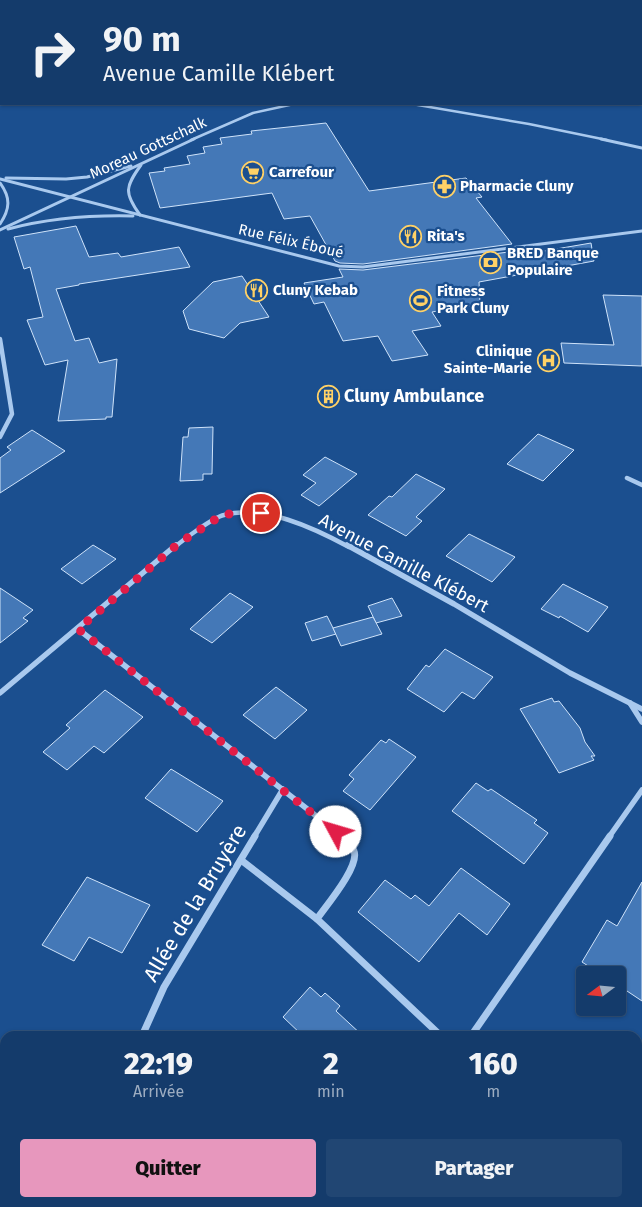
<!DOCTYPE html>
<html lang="fr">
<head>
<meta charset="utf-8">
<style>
	body { margin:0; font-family:"Fira Sans",sans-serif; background:#214673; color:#f1f3f6; height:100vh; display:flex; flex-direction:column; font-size:19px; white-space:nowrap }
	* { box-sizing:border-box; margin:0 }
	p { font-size:16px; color:#9dadc1 }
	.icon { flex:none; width:28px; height:28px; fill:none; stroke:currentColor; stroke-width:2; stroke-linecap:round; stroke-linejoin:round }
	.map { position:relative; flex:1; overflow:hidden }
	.details { position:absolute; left:0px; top:1031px; width:642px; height:176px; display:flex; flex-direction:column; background:#143b6b; border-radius:15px 15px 0 0; box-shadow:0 1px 4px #0004,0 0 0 1px #33557e }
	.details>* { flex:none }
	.hud { position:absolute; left:0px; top:0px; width:642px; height:105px; box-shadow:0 1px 4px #0004,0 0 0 1px #33557e; background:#143b6b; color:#f1f3f6; overflow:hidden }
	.needle { width:32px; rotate:254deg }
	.tools { position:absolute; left:576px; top:966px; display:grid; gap:10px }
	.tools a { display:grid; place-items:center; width:50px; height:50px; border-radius:5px; background:#143b6b; box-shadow:0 1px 4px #0004,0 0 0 1px #33557e; font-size:25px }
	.pin { position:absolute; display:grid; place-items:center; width:42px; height:42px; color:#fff; margin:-21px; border:2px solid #fff; border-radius:50%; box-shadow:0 1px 5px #0007 }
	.me { position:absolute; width:55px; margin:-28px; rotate:309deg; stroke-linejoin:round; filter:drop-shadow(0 0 4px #0008) }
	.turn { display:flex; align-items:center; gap:18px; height:105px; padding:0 20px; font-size:22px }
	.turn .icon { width:65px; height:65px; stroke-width:2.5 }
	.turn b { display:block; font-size:35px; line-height:42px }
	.eta { display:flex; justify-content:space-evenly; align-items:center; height:85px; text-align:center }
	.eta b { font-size:30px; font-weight:800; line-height:35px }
	.button { display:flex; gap:10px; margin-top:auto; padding:10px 20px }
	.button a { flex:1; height:58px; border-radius:5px; background:#e797bd; color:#111; font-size:20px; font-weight:800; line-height:58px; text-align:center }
	.button a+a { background:#214673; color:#f1f3f6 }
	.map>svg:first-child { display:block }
	.building { fill:#4478b7; stroke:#cfe3fa }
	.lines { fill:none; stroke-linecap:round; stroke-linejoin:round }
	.street-far4 { stroke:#a9c9ee; stroke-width:2.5 }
	.street-far3 { stroke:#a9c9ee; stroke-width:3 }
	.street-far2 { stroke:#a9c9ee; stroke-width:4.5 }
	.street-far1 { stroke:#a9c9ee; stroke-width:5.5 }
	.street { stroke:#a9c9ee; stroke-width:7 }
	.route { stroke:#e11d48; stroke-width:9; stroke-dasharray:0 16.2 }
	.labels { text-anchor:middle; stroke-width:4.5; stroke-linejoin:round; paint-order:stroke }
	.far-street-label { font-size:15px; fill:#fff; stroke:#1b4f8f }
	.far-poi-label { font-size:15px; font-weight:bold; fill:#fff; stroke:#1b4f8f; text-anchor:start }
	.poi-label { font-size:18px; font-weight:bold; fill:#fff; stroke:#1b4f8f; text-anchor:start }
	.street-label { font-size:18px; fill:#fff; stroke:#1b4f8f }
	.near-street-label { font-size:21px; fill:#fff; stroke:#1b4f8f }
</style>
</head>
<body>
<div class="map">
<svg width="642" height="1207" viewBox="0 0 642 1207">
	<rect width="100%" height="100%" fill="#1b4f8f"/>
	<g class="building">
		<path d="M326 123 369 191 466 178 482 197 476 198 512 244 363 264 340 263 335 261 310 216 284 219 272 193 160 208 149 173 165 171 164 168 190 164 187 156 205 153 203 147 222 144 220 138 252 134 251 131Z"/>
		<path d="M76 226 89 257 118 253 121 257 179 247 190 267 79 284V285L56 289 75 341 89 338 99 363 117 359 112 417H106V419L58 421 68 360 45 365 27 320 43 317 30 267 24 269 14 237Z"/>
		<path d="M591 243 594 261 479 282 480 304 432 312 441 326 412 331 428 355 392 361 378 336 343 341 324 302 314 304 304 283 343 277 339 269 363 270 517 251 521 255Z"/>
		<path d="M242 276 269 317 240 323 224 338 189 329 183 311 213 282Z"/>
		<path d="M603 295 642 296V366L564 363 561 343 614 345Z"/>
		<path d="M213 427 212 474H203V480L180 481 183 437H188L189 428Z"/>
		<path d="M32 430 65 451 0 493V458L11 450 7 447Z"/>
		<path d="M538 434 574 450 543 481 507 464Z"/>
		<path d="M325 457 357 474 319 506 301 495 316 483 303 475Z"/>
		<path d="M416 474 445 489 416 517 422 521 406 536 368 515 389 496 392 497Z"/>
		<path d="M469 534 515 557 492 582 446 556Z"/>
		<path d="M93 545 116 559 82 584 61 569Z"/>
		<path d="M563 584 608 607 588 632 560 616 559 618 541 609Z"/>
		<path d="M0 588 33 610 23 618 28 621 0 643Z"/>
		<path d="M230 593 253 607 212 643 190 629Z"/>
		<path d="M392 598 402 616 376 623 368 606Z"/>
		<path d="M327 616 336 634 312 641 305 623Z"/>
		<path d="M373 617 382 634 341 646 333 628Z"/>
		<path d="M445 649 493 677 474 699 462 692 444 712 407 689 426 665 429 667Z"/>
		<path d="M276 687 307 710 275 739 243 715Z"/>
		<path d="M105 690 143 717 104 753 94 746 67 770 43 752 70 728 66 725Z"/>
		<path d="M552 698 554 702 559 701 580 728 585 742 595 756H591L594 760 559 773 520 709Z"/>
		<path d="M389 739 416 757 370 810 343 791 354 779 349 775 381 740 386 743Z"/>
		<path d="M171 769 223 801 197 832 145 798Z"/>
		<path d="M476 783 488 791 491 789 537 820 534 823 548 833 524 864 452 811Z"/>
		<path d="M461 868 510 904 487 935 459 913 419 962 358 912 385 880 411 899 415 895 429 906Z"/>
		<path d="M87 877 150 905 122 953 89 937 74 961 42 945Z"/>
		<path d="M642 882V1001L618 985V975H602L582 962 607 920 617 926Z"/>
		<path d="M310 987 321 997 325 993 340 1006 336 1011 363 1036H303L283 1017Z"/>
	</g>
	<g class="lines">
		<g class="street-far4">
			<path d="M386 0 399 1"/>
			<path d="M2 1 6 0"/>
			<path d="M520 1 529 0"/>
			<path d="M412 104 529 124 607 140"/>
			<path d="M640 104H642"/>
			<path d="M191 140 253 113 294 104"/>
		</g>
		<g class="street-far3">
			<path d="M601 139 642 148"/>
			<path d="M6 178 66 179 87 177 131 166"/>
			<path d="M0 179 339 266 363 267 642 231"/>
			<path d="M0 183C11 198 10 209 0 224"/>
			<path d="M140 215C124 193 125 187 141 165"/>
			<path d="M8 229C50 218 90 215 133 216"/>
			<path d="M0 230 194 139"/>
		</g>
		<g class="street-far2">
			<path d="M0 339 12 414 0 437"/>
			<path d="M627 478 642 485"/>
			<path d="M175 547C184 539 214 517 224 515 263 504 314 528 349 547"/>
		</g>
		<g class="street-far1">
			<path d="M347 545 454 604 570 673 642 709"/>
			<path d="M78 629 343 837"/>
			<path d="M0 693 176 545"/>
			<path d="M630 703 642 722"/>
			<path d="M254 837 283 789"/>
			<path d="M609 837 642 790"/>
		</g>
		<g class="street">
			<path d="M341 836C346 840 352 844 354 851 360 866 326 906 317 919L441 1036"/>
			<path d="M241 860 317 919"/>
			<path d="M142 1036 164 987 255 836"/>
			<path d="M471 1036 610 836"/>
			<path d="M0 1188 5 1189"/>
			<path d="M56 1202 74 1207"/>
			<path d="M307 1207 315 1202"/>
		</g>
	</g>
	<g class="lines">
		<path class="route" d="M261 513 249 511 222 515 178 544 78 629 336 832"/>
	</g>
	<defs>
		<symbol id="supermarket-ring" viewBox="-11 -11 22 22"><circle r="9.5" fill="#1b4f8f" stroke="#ffd166" stroke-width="1.5"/><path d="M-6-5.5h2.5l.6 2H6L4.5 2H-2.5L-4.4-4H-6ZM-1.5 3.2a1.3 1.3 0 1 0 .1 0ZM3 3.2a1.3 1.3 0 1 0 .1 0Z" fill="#ffd166"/></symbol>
		<symbol id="pharmacy-ring" viewBox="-11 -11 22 22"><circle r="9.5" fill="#1b4f8f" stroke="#ffd166" stroke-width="1.5"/><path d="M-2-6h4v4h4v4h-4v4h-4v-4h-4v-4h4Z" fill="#ffd166"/></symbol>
		<symbol id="restaurant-ring" viewBox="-11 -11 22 22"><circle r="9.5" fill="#1b4f8f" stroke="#ffd166" stroke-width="1.5"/><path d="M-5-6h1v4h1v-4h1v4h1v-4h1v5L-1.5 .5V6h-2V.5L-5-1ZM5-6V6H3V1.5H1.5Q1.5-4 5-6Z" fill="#ffd166"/></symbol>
		<symbol id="bank-ring" viewBox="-11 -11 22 22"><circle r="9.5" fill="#1b4f8f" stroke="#ffd166" stroke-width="1.5"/><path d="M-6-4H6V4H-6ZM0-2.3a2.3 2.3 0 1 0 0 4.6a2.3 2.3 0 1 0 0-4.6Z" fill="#ffd166"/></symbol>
		<symbol id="stadium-ring" viewBox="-11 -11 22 22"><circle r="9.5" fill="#1b4f8f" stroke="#ffd166" stroke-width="1.5"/><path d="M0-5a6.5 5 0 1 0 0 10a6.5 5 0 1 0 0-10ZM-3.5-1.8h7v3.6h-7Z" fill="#ffd166"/></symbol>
		<symbol id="hospital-ring" viewBox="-11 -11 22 22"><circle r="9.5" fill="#1b4f8f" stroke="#ffd166" stroke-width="1.5"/><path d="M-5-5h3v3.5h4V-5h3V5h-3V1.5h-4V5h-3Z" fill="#ffd166"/></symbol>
		<symbol id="building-ring" viewBox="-11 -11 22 22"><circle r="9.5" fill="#1b4f8f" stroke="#ffd166" stroke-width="1.5"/><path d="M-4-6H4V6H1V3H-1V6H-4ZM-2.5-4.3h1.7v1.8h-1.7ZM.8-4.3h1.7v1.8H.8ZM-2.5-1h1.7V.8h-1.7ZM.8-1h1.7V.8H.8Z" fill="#ffd166"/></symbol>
	</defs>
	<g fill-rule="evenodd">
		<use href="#supermarket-ring" x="240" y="160" width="25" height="25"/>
		<use href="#pharmacy-ring" x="432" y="174" width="25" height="25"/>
		<use href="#restaurant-ring" x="398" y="224" width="25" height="25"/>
		<use href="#bank-ring" x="478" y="250" width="25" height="25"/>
		<use href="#restaurant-ring" x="244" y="278" width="25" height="25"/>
		<use href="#stadium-ring" x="408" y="288" width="25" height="25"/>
		<use href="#hospital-ring" x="536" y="348" width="25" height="25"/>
		<use href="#building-ring" x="316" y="384" width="25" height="25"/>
	</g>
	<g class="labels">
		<g class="far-street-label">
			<text transform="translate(148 148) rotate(-25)" y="5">Moreau Gottschalk</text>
			<text transform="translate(291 241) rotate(13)" y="5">Rue Félix Éboué</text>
		</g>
		<g class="far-poi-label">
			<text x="269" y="177">Carrefour</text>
			<text x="460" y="191">Pharmacie Cluny</text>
			<text x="427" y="241">Rita's</text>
			<text x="507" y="258">BRED Banque<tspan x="507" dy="17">Populaire</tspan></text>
			<text x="273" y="295">Cluny Kebab</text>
			<text x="437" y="296">Fitness<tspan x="437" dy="17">Park Cluny</tspan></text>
			<text x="532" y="356" text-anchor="end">Clinique<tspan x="532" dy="17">Sainte-Marie</tspan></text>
		</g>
		<g class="poi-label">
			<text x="344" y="402">Cluny Ambulance</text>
		</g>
		<g class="street-label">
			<text transform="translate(404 563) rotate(28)" y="6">Avenue Camille Klébert</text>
		</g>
		<g class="near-street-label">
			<text transform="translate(195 903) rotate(-59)" y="7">Allée de la Bruyère</text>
		</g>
	</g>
</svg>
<div class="tools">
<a><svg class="needle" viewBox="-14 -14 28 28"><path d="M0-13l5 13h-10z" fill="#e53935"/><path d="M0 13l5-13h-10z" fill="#9dadc1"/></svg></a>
</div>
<div class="pin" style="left:261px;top:513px;background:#d93025"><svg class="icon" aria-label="arrive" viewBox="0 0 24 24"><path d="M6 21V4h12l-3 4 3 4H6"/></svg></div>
<svg class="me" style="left:336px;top:832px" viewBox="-20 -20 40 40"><circle r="19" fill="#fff"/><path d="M0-13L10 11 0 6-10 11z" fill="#e11d48"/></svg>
<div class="hud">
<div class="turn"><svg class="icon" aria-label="right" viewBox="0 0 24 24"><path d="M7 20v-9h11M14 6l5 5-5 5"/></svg><div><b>90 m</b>Avenue Camille Klébert</div></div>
</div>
<section class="details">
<div class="eta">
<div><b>22:19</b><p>Arrivée</p></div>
<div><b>2</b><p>min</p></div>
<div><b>160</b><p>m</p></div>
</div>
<div class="button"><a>Quitter</a><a>Partager</a></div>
</section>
</div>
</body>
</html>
